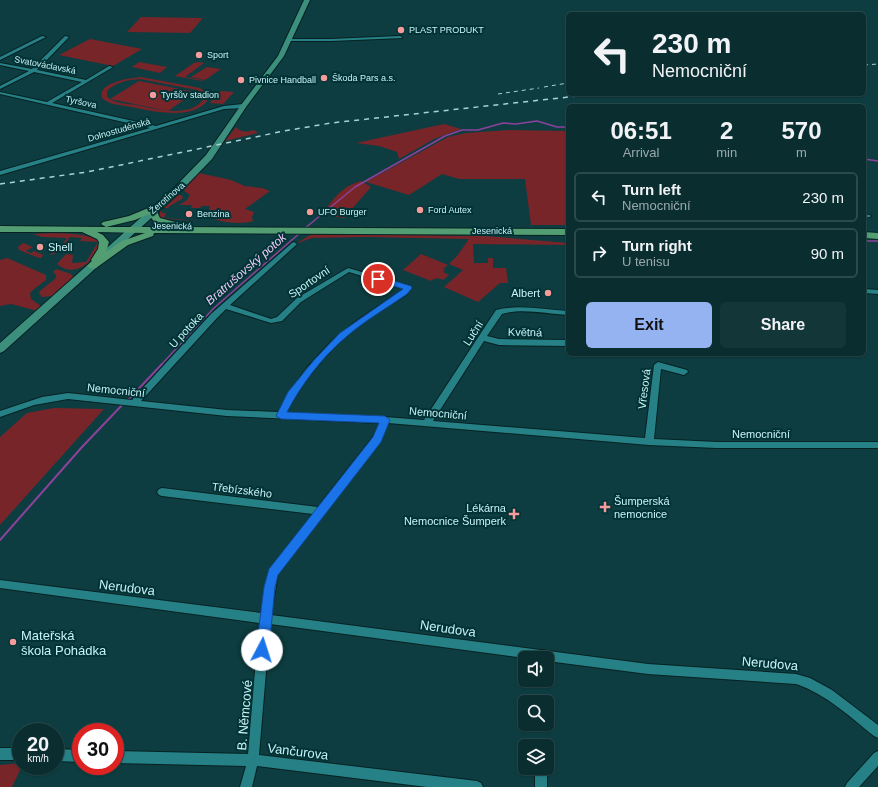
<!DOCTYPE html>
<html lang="en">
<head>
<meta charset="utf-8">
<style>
	body { margin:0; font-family:Arial,sans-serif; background:#133638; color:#f1f3f6; height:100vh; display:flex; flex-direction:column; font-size:15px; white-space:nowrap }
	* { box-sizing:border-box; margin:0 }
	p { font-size:13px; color:#99a8ab }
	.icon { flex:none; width:22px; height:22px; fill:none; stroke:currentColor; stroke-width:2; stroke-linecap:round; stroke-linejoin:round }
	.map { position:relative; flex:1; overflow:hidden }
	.panel { position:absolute; left:566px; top:104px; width:300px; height:252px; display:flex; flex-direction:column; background:#0a2e30; border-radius:6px; box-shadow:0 1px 3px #0004,0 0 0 1px #2a4a4c }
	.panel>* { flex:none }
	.hud { position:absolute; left:566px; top:12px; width:300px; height:84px; border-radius:6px; box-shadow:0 1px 3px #0004,0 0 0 1px #2a4a4c; background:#0a2e30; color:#f1f3f6; overflow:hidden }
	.controls { position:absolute; left:518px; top:651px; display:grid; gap:8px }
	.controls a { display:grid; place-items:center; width:36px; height:36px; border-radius:6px; background:#0a2e30; box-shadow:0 1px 3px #0004,0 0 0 1px #2a4a4c; font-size:20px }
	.speed { position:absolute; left:12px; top:723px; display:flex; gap:8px; font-size:20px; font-weight:700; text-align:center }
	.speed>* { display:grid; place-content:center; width:52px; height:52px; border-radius:50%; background:#0a2e30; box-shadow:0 1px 3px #0004,0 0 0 1px #2a4a4c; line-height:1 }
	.speed small { font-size:10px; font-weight:400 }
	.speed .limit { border:6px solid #d22; background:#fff; color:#111 }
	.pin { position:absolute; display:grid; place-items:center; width:34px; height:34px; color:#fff; margin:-17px; border:2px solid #fff; border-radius:50%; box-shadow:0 1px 4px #0007 }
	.me { position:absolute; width:44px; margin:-22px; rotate:5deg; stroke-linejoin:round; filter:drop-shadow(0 0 3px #0008) }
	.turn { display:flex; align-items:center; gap:14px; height:84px; padding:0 20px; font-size:18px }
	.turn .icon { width:52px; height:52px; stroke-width:2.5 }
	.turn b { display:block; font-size:28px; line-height:34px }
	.eta { display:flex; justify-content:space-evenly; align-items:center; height:68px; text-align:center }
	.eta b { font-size:24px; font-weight:700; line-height:28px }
	.action { display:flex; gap:8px; margin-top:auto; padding:8px 20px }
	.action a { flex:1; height:46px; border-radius:6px; background:#95b2f1; color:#111; font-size:16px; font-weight:700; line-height:46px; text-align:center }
	.action a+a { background:#133638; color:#f1f3f6 }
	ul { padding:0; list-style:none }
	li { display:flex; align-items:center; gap:12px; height:50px; margin:0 8px 6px; padding:0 12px; border:2px solid #2a4a4c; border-radius:6px }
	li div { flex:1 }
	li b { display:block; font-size:15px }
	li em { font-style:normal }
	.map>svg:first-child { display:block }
	.green { fill:#78252a; fill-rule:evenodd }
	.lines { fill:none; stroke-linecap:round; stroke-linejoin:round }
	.stream-far1 { stroke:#8c429b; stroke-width:1.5 }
	.stream { stroke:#8c429b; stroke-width:2 }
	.street-casing { stroke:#062223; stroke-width:2 }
	.secondary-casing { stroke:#062223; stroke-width:2 }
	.primary-casing { stroke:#062223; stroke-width:2 }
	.street { fill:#268186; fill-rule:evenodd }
	.secondary { fill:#3c8f7d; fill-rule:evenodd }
	.primary { fill:#539d73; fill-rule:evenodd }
	.rail-far1 { stroke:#a9d2d5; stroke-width:1; stroke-dasharray:4 4; stroke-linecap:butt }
	.rail { stroke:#a9d2d5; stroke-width:1.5; stroke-dasharray:5 5; stroke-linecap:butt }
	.route { fill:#1a73e8; stroke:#114b97 }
	.poi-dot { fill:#f59b99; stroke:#003336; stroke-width:1.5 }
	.labels { text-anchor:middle; stroke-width:4; stroke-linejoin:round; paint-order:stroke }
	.far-poi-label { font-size:9px; fill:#caf2f5; stroke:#003336; text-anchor:start }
	.far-street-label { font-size:9px; fill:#caf2f5; stroke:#003336 }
	.poi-label { font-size:11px; fill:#caf2f5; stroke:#003336; text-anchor:start }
	.street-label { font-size:11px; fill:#caf2f5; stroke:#003336 }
	.water-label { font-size:12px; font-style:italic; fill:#efc9f7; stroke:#003336 }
	.near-street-label { font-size:13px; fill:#caf2f5; stroke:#003336 }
	.near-poi-label { font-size:13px; fill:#caf2f5; stroke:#003336; text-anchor:start }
</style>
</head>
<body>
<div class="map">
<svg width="878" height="787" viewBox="0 0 878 787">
	<rect width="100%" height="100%" fill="#0d3d40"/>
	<g class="green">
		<path d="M141 17 203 18 190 33 127 32Z"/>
		<path d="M90 39 142 49 113 66 59 55Z"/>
		<path d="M139 62 167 67 160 73 132 67Z"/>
		<path d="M199 62 204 63 185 77 203 80 202 81 175 76 194 63Z"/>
		<path d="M207 67 221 69 205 80 191 77Z"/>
		<path d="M141 77 200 88 207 93 209 98C196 122 151 111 131 107 121 105 109 105 102 98 97 82 131 78 141 77ZM140 79 197 90 203 94 204 98C192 119 155 109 136 105 127 104 114 103 107 97V91C116 82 128 80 140 79Z"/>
		<path d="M139 81 195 92 168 111 110 99Z"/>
		<path d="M221 91 234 92 223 104 210 103Z"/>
		<path d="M444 124 461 129 434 139 399 159 397 152 379 146 356 143Z"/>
		<path d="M236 127C242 133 247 132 254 130L258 133 225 141Z"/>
		<path d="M509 130 568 131V225H531L525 179H459L442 174 409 195 366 182 448 137 466 133Z"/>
		<path d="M199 173 231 180 245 186 262 188 270 191 245 209 254 212 252 217 253 221C244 225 215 223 208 215L210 206H202L200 208H191L192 205H179L187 200 190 195 183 190V188Z"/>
		<path d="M361 181 371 187 344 218 330 216 324 212C334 197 343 186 361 181Z"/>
		<path d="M177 195H181L183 197C180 202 172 203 168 208H163L161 213H166L164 218 199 221 166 219 160 217V210Z"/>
		<path d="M33 234C47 233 93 231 100 243 95 262 74 279 57 264L66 254 73 255 72 263 86 262 98 242 80 241 82 238 70 237 60 252 50 255 52 252H57L67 238 42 237Z"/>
		<path d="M312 234 485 236 568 243V245L473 244 474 263H488V258H493V268H506L508 283H500L478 302 444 287 463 270 449 264 457 256 469 239 366 237 312 238 295 244Z"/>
		<path d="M23 243 33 247 26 251 31 253 34 251 43 255 41 258H39L19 250 18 247Z"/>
		<path d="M421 254 448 265 443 269 445 270 443 272 449 275 443 280C438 278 435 278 431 281L403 270Z"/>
		<path d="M7 258 46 275V280L34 289 30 293 31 299 41 306 38 311 11 304 0 306V260Z"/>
		<path d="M56 269 71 274 74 278 53 296 42 297 39 293 40 291 56 278V275L53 272Z"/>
		<path d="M54 408 104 409 0 525V437L27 413Z"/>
		<path d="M21 763 22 766 12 787H0V765Z"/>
	</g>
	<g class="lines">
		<g class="stream-far1">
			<path d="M864 159 878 161"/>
			<path d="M304 229 355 187 445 136 462 130H478L503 123 516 124 537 121 557 127H568"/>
			<path d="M864 241H878"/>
			<path d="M161 365 214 308 301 232"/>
		</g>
		<g class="stream">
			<path d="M128 400 162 364"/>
			<path d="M0 540 82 447 124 403"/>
		</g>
		<defs>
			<g id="street">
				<path d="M42 36 46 37 0 60V57Z"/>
				<path d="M65 36 69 37 37 70 86 80 109 66 113 67 52 103 156 126 224 106 243 104 246 106 243 108 224 109 0 175V171L150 128 0 94V92L47 102 82 82 34 72 0 89V86L29 71 0 65V63L32 69Z"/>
				<path d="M400 36 402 37V38L331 41H289L287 40 289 39H331Z"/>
				<path d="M864 214 870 215 871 216 870 217 864 218Z"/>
				<path d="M294 242 297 244 296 245 230 305 271 319 277 317 297 298 348 268 410 286 411 288 406 295C388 306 369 317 352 331 325 353 303 381 286 413L385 417 424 420 496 310C520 304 544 310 568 311V315C547 314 522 308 502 314L487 336 499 339 568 340V346L499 345 484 341 433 421 645 438 654 365 658 362 687 370 688 372 684 375 661 369 654 439 717 442H878V448H717L649 445 388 423 380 441 278 574 271 615 648 664 796 674 810 678 832 690 878 725V738L874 736C850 717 826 694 796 684L648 674 547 661V658H525L270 624 259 755 477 781 481 783 483 787H427L257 766 252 787H240L246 766 115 763V751L248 754 259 623 0 588V580L261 613 270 569 313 514 162 496 159 495 157 492 159 489 162 488 318 507 373 437 380 423 227 416 68 399 34 405 0 417V411L42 397 68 393 132 400 211 314 292 243ZM349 272 404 289 355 322 331 342 305 370 291 391 278 412 227 410 141 401 217 318 226 309 271 323 282 321 301 302Z"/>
				<path d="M864 289 878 290V294L864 293Z"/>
				<rect x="0" y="748" width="21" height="12"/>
				<path d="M55 749 81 750V762L55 761Z"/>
				<path d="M878 751V766L859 787H845L847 783 874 753Z"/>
				<rect x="535" y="768" width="12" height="19"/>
			</g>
			<path id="secondary" d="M304 0H310L284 56 246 107 212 159 179 193 4 351 0 353V343L173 189 206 155 241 105 278 56Z"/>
			<g id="primary">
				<path d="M153 206 158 209V214L160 218 179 223 181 225 179 227 568 229V235L154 233 153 236 128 245 96 268 92 269 87 266 92 261 91 260 98 249 99 242 97 239 82 232H0V226L106 227 101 224 103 222 129 216ZM149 214 154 222 173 227H106L135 220ZM97 232 145 233 122 241 106 252 109 242 103 235Z"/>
				<path d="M864 232 878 233V239L864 238Z"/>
			</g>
		</defs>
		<use href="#street" class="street-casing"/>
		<use href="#secondary" class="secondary-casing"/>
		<use href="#primary" class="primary-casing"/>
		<use href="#street" class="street"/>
		<use href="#secondary" class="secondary"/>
		<use href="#primary" class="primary"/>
		<g class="rail-far1">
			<path d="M864 65 878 64"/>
			<path d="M544 87 568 83"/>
			<path d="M498 94 539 88"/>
			<path d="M578 96 595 94"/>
		</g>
		<path class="rail" d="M0 184 87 172 284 131 331 123 587 95"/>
	</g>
	<path class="route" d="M378 276 411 286 412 288 407 294C387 308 364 321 346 337 322 357 301 385 287 412L385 416 390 420 381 442 278 575 275 587 269 650 267 654 262 655 258 654 256 650 264 587 269 569 373 437 379 423 281 419 276 416 288 392 315 359 340 333 403 289 375 280 374 279Z"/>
	<g class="poi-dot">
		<circle cx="401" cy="30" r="4"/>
		<circle cx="199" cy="55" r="4"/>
		<circle cx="324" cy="78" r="4"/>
		<circle cx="241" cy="80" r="4"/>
		<circle cx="153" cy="95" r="4"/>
		<circle cx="420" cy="210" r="4"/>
		<circle cx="310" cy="212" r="4"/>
		<circle cx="189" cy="214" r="4"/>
		<circle cx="40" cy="247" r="4"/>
		<circle cx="548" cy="293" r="4"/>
		<path d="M603 501h4v4h4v4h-4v4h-4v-4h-4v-4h4z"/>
		<path d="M512 508h4v4h4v4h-4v4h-4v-4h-4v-4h4z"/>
		<circle cx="13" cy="642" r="4"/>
	</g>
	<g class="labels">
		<g class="far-poi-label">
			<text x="409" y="33">PLAST PRODUKT</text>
			<text x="207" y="58">Sport</text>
			<text x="332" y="81">Škoda Pars a.s.</text>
			<text x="249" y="83">Pivnice Handball</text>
			<text x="161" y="98">Tyršův stadion</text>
			<text x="428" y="213">Ford Autex</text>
			<text x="318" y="215">UFO Burger</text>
			<text x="197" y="217">Benzina</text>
		</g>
		<g class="far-street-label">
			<text transform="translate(45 65) rotate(11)" y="3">Svatováclavská</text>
			<text transform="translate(81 102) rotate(12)" y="3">Tyršova</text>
			<text transform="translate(119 130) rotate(-16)" y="3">Dolnostudénská</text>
			<text transform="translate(167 198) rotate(-41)" y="3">Žerotínova</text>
			<text transform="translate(172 226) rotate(1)" y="3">Jesenická</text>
			<text x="492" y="234">Jesenická</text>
		</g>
		<g class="poi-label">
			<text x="48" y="251">Shell</text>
			<text x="540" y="297" text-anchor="end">Albert</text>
			<text x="614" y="505">Šumperská<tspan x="614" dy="13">nemocnice</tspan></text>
			<text x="506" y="512" text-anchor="end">Lékárna<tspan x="506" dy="13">Nemocnice Šumperk</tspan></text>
		</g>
		<g class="street-label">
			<text transform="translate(309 282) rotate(-34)" y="4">Sportovní</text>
			<text transform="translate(186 330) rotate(-47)" y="4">U potoka</text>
			<text transform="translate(525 332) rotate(1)" y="4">Květná</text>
			<text transform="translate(473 333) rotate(-57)" y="4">Luční</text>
			<text transform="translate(644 389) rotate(-83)" y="4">Vřesová</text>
			<text transform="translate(116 390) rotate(6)" y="4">Nemocniční</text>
			<text transform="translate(438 413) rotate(5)" y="4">Nemocniční</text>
			<text x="761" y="438">Nemocniční</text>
			<text transform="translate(242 490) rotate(7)" y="4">Třebízského</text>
		</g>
		<g class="water-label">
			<text transform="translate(246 269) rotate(-41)" y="4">Bratrušovský potok</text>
		</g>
		<g class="near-street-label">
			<text transform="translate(127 587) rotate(7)" y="5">Nerudova</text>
			<text transform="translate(448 628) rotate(8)" y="5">Nerudova</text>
			<text transform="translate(770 663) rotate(5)" y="5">Nerudova</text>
			<text transform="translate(244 715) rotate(-85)" y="5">B. Němcové</text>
			<text transform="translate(298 751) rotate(7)" y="5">Vančurova</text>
		</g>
		<g class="near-poi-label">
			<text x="21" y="640">Mateřská<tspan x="21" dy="15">škola Pohádka</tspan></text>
		</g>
	</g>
</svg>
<div class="controls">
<a><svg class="icon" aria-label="sound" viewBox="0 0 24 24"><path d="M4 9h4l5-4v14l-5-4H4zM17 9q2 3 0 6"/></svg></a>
<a><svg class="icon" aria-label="search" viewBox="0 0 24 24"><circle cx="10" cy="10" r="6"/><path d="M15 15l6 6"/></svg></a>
<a><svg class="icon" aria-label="layers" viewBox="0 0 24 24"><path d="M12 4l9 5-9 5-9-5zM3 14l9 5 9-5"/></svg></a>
</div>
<div class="speed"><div>20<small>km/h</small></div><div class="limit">30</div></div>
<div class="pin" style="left:378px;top:279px;background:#d93025"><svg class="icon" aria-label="arrive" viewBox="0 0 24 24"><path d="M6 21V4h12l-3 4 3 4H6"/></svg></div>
<svg class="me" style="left:262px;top:650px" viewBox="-20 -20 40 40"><circle r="19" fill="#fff"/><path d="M0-13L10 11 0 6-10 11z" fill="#1a73e8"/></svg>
<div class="hud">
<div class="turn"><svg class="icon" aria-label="left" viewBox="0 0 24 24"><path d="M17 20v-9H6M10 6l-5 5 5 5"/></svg><div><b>230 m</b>Nemocniční</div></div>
</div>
<section class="panel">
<div class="eta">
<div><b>06:51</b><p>Arrival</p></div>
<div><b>2</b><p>min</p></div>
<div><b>570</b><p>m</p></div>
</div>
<ul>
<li><svg class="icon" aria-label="left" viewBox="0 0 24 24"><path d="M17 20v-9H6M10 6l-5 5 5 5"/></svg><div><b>Turn left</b><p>Nemocniční</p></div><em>230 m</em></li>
<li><svg class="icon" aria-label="right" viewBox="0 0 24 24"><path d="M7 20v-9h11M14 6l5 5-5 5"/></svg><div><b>Turn right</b><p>U tenisu</p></div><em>90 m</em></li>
</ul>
<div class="action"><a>Exit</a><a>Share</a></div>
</section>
</div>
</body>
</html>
